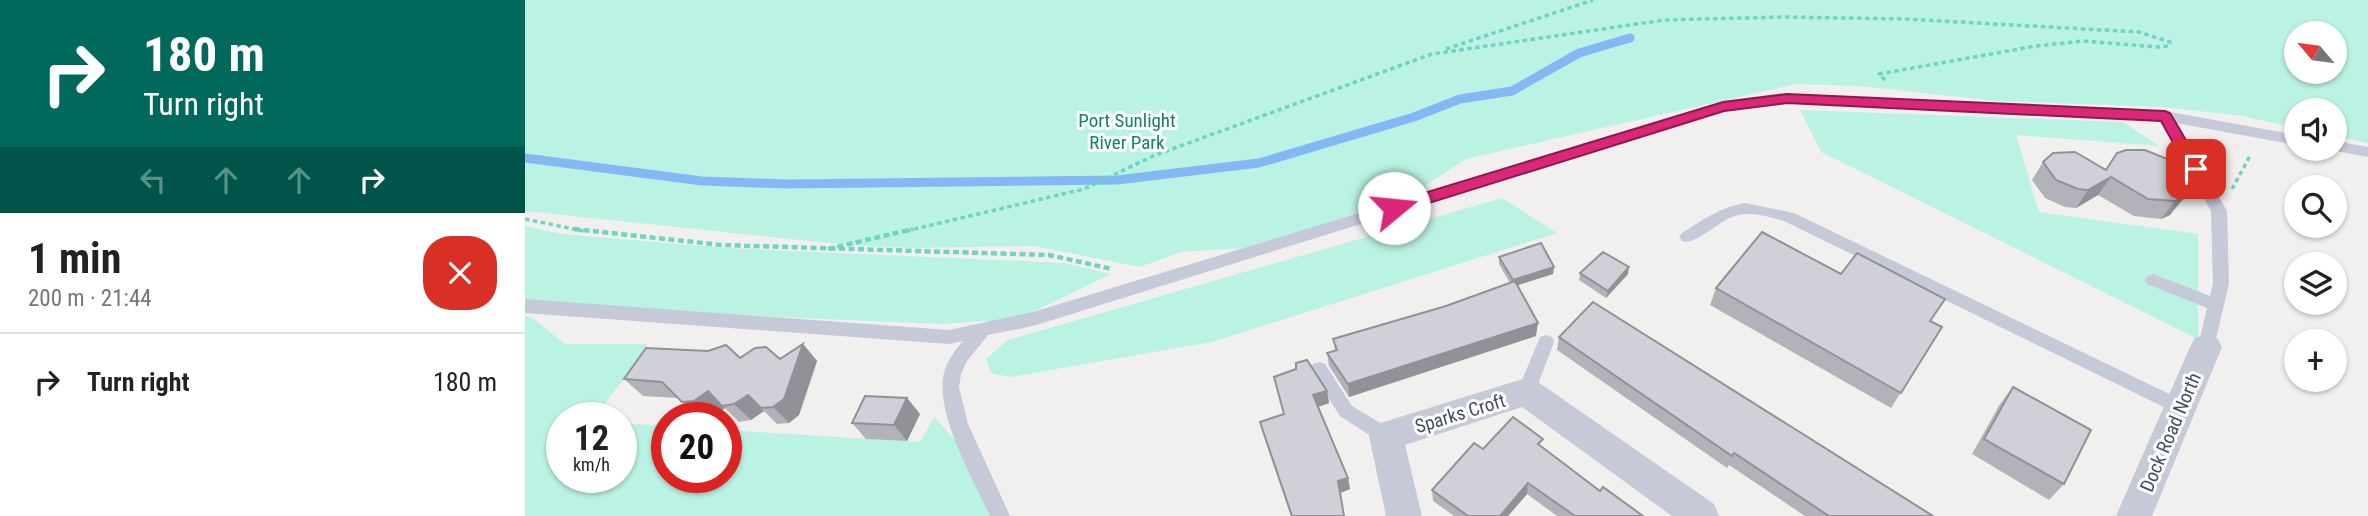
<!DOCTYPE html>
<html lang="en">
<head>
<meta charset="utf-8">
<style>
	body { margin:0; font-family:"Roboto Condensed",sans-serif; background:#f6f6f6; color:#222; height:100vh; display:flex; flex-direction:column; font-size:26px; white-space:nowrap }
	* { box-sizing:border-box; margin:0 }
	p { font-size:23px; color:#767676 }
	.icon { flex:none; width:38px; height:38px; fill:none; stroke:currentColor; stroke-width:2; stroke-linecap:round; stroke-linejoin:round }
	.map { position:relative; flex:1; overflow:hidden }
	.drawer { display:flex; flex-direction:column; background:#fff; width:525px }
	.drawer>* { flex:none }
	.banner { background:#00695c; color:#fff; overflow:hidden }
	.needle { width:46px; rotate:299deg }
	.controls { position:absolute; left:1759px; top:21px; display:grid; gap:14px }
	.controls a { display:grid; place-items:center; width:63px; height:63px; border-radius:50%; background:#fff; box-shadow:0 2px 5px #0004; font-size:35px }
	.speed { position:absolute; left:21px; top:402px; display:flex; gap:14px; font-size:35px; font-weight:700; text-align:center }
	.speed>* { display:grid; place-content:center; width:91px; height:91px; border-radius:50%; background:#fff; box-shadow:0 2px 5px #0004; line-height:1 }
	.speed small { font-size:18px; font-weight:400 }
	.speed .limit { border:10px solid #d22; background:#fff; color:#111 }
	.pin { position:absolute; display:grid; place-items:center; width:60px; height:60px; color:#fff; margin:-30px; border-radius:14px; box-shadow:0 4px 10px #0006 }
	.me { position:absolute; width:77px; margin:-38px; rotate:73deg; stroke-linejoin:round; filter:drop-shadow(0 0 5px #0008) }
	.turn { display:flex; align-items:center; gap:24px; height:147px; padding:0 28px; font-size:32px }
	.turn .icon { width:91px; height:91px; stroke-width:2.5 }
	.turn b { display:block; font-size:49px; line-height:60px }
	.lanes { display:flex; align-items:center; height:66px; padding:0 28px; background:#0003; justify-content:center; gap:35px; direction:ltr }
	.lanes .off { opacity:.35 }
	.round { display:grid; place-items:center; flex:none; width:74px; height:74px; border-radius:28px; background:#f6f6f6 }
	.headline { display:flex; align-items:center; justify-content:space-between; height:119px; padding:0 28px }
	h1 { font-size:42px; font-weight:700; line-height:52px }
	ul { padding:0; list-style:none }
	li { display:flex; align-items:center; gap:21px; height:98px; padding:0 28px; border-top:2px solid #e0e0e0 }
	li div { flex:1 }
	li b { display:block; font-size:26px }
	li em { font-style:normal }
	main { display:flex; flex:1; min-height:0 }
	.map>svg:first-child { display:block }
	.green { fill:#baf3e3; fill-rule:evenodd }
	.lines { fill:none; stroke-linecap:round; stroke-linejoin:round }
	.stream { stroke:#84b8f4; stroke-width:9 }
	.path-far1 { stroke:#6fd4c3; stroke-width:3.5; stroke-dasharray:4.5 3.5; stroke-linecap:butt }
	.path { stroke:#6fd4c3; stroke-width:4.5; stroke-dasharray:6 3.5; stroke-linecap:butt }
	.lane { fill:#c5c9d8; fill-rule:evenodd }
	.street { fill:#c5c9d8; fill-rule:evenodd }
	.wall { fill:#b2b3ba }
	.shaded-wall { fill:#919297 }
	.building { fill:#cfd0d8; stroke:#919297; stroke-width:2 }
	.route { fill:#db2777; stroke:#8e194d; stroke-width:2 }
	.labels { text-anchor:middle; stroke-width:6; stroke-linejoin:round; paint-order:stroke }
	.park-label { font-size:19px; fill:#0f826d; stroke:#fff }
	.street-label { font-size:19px; fill:#464b5f; stroke:#fff }
</style>
</head>
<body>
<main>
<section class="drawer">
<div class="banner">
<div class="turn"><svg class="icon" aria-label="right" viewBox="0 0 24 24"><path d="M7 20v-9h11M14 6l5 5-5 5"/></svg><div><b>180 m</b>Turn right</div></div>
<div class="lanes"><svg class="icon off" aria-label="left" viewBox="0 0 24 24"><path d="M17 20v-9H6M10 6l-5 5 5 5"/></svg><svg class="icon off" aria-label="ahead" viewBox="0 0 24 24"><path d="M12 20V5M6 11l6-6 6 6"/></svg><svg class="icon off" aria-label="ahead" viewBox="0 0 24 24"><path d="M12 20V5M6 11l6-6 6 6"/></svg><svg class="icon" aria-label="right" viewBox="0 0 24 24"><path d="M7 20v-9h11M14 6l5 5-5 5"/></svg></div>
</div>
<div class="headline"><div><h1>1 min</h1><p>200 m · 21:44</p></div><a class="round" style="background:#d93025;color:#fff"><svg class="icon" aria-label="close" viewBox="0 0 24 24"><path d="M6 6l12 12M18 6L6 18"/></svg></a></div>
<ul>
<li><svg class="icon" aria-label="right" viewBox="0 0 24 24"><path d="M7 20v-9h11M14 6l5 5-5 5"/></svg><div><b>Turn right</b></div><em>180 m</em></li>
</ul>
</section>
<div class="map">
<svg width="1843" height="516" viewBox="0 0 1843 516">
	<rect width="100%" height="100%" fill="#f2f0ef"/>
	<g class="green">
		<path d="M0 0H1843V143L1810 136V110H1771V128L1718 116 1638 107 1470 101 1335 86 1271 84 941 159 880 199 720 248 656 252 615 267 509 246 385 248 322 245 0 211ZM1771 33H1810V72H1771Z"/>
		<path d="M1275 110 1598 122 1634 146 1491 135 1514 212 1673 234V339L1296 152Z"/>
		<path d="M977 198 1032 233 687 342 485 377 466 373 461 359 483 340Z"/>
		<path d="M0 226 37 234 201 248 539 263 586 274 481 325 459 321 418 324 10 307 0 306Z"/>
		<path d="M0 316 6 317 40 344H122L119 352 69 418H37V478H96V423L142 426V478H201V430L395 442 409 417 440 450 465 516H0Z"/>
	</g>
	<g class="lines">
		<path class="stream" d="M0 158 177 181 263 184 592 180 734 163 889 117 935 99 987 91 1054 53 1105 38"/>
		<g class="path-far1">
			<path d="M921 49 1068 0"/>
			<path d="M1707 189 1726 154"/>
			<path d="M0 219 58 231"/>
			<path d="M381 231 559 189 628 156 907 54 1139 20 1258 17 1380 19 1614 32 1645 42 1644 46 1633 47 1558 41 1511 46 1354 74 1360 80"/>
		</g>
		<g class="path">
			<path d="M49 229 196 245 524 255 587 269"/>
			<path d="M303 249 388 229"/>
		</g>
		<g class="lane">
			<path d="M1262 94 1640 111 1771 135V145L1651 123 1702 211 1704 284 1689 347 1687 352 1681 354 1675 352 1673 347 1682 308 1622 284 1620 280 1622 276 1628 274 1685 296 1688 284 1686 211 1636 120 1320 105 1262 104 1199 111 508 326 463 335 442 361 436 374 434 387 443 424 485 516H465C449 481 409 412 419 373 422 361 430 350 438 341L424 344 0 313V299L424 330 508 312 1193 104Z"/>
			<path d="M1810 141 1843 147V157L1805 150 1810 149Z"/>
			<path d="M1220 203 1269 213 1663 403 1666 408 1663 413 1657 416 1651 413 1259 221C1244 217 1226 211 1210 216 1194 220 1171 246 1157 241L1154 237 1157 233C1177 220 1196 207 1220 203Z"/>
			<path d="M1021 335 1027 337 1029 342 1010 392 1007 397 1001 399 995 397 992 392 1013 342 1015 337Z"/>
			<path d="M794 362 800 364 827 406 867 430 870 436 867 442 861 444 855 442 815 416 785 369 788 364Z"/>
		</g>
		<g class="street">
			<path d="M1681 334 1692 338 1697 347 1627 516H1591L1665 347 1670 338Z"/>
			<path d="M1001 378 1013 382 1189 504 1194 516H1147L997 407 880 445 897 516H861L844 436 849 425Z"/>
		</g>
	</g>
	<g class="wall">
		<path d="M1518 162 1580 169 1665 181 1645 215 1636 219 1609 216 1573 195 1551 208 1540 207 1520 198 1507 180Z"/>
		<path d="M974 257 1029 267 1028 274 992 285 1011 336 824 397 804 366 802 353 810 351 808 339 921 306 985 283 974 264Z"/>
		<path d="M1055 273 1103 274 1081 298 1054 280Z"/>
		<path d="M1191 288 1405 321 1417 327 1366 408 1185 305Z"/>
		<path d="M1034 337 1408 516H1280L1204 465 1202 468 1032 350Z"/>
		<path d="M278 344 292 361 274 415 264 423 252 424 239 411 226 420 214 422 200 408 186 417 175 418 153 398 118 396 99 379 215 358 255 359Z"/>
		<path d="M771 369 802 391 804 403 793 407 823 478 825 489 815 493 819 516H766L738 434 735 422 759 415Z"/>
		<path d="M1488 387 1539 484 1524 500 1447 454 1475 404Z"/>
		<path d="M382 398 395 414 382 441 341 439 327 423Z"/>
		<path d="M1017 447 1075 491 1118 516H1032L1002 494 983 516H929L908 501 907 490 958 449Z"/>
	</g>
	<g class="shaded-wall">
		<path d="M1586 177 1573 195 1551 208 1563 190Z"/>
		<path d="M1660 197 1645 215 1636 219 1650 201Z"/>
		<path d="M1029 267 1028 274 987 287 988 280Z"/>
		<path d="M1104 267 1103 274 1081 298 1083 291Z"/>
		<path d="M1013 323 1011 336 824 397 823 384Z"/>
		<path d="M278 344 292 361 274 415 264 423 248 407Z"/>
		<path d="M183 391 200 408 186 417 169 401Z"/>
		<path d="M802 391 804 403 790 408 788 395Z"/>
		<path d="M223 395 239 411 226 420 209 404Z"/>
		<path d="M382 398 395 414 382 441 369 425Z"/>
		<path d="M823 478 825 489 815 493 813 481Z"/>
		<path d="M1003 483 1002 494 983 516H975Z"/>
	</g>
	<g class="building">
		<path d="M1601 150H1620L1650 162 1665 181V190L1660 197 1650 201 1623 199 1586 177 1563 190 1553 189 1531 180 1518 162 1528 153 1550 152 1581 170 1592 153Z"/>
		<path d="M1237 232 1316 274 1332 253 1420 299 1405 321 1417 327 1376 393 1191 288Z"/>
		<path d="M1016 243 1029 267 988 280 974 257Z"/>
		<path d="M1078 252 1104 267 1083 291 1055 273Z"/>
		<path d="M990 281 1013 323 823 384 802 353 812 350 808 339 921 306Z"/>
		<path d="M1068 302 1408 516H1304L1209 453 1207 456 1034 337Z"/>
		<path d="M278 344 259 399 248 407 236 408 223 395 209 404 197 406 183 391 169 401 157 402 137 382 99 379 121 348 183 351 201 345 215 358 230 348 241 347 255 359Z"/>
		<path d="M782 360 802 391 788 395 823 478 813 481 819 516H767L735 422 759 414 749 377 771 369V363Z"/>
		<path d="M1488 387 1566 430 1539 484 1459 439Z"/>
		<path d="M340 396 382 398 369 425 327 423Z"/>
		<path d="M988 417 1018 439 1013 444 1075 491 1078 487 1118 516H1050L1003 483 975 516H943L907 490 949 443 958 449Z"/>
	</g>
	<path class="route" d="M1262 94 1640 111 1645 113 1678 169 1671 174 1665 173 1636 121 1262 103 1199 111 869 214 861 208 863 204 1198 102Z"/>
	<g class="labels">
		<g class="park-label">
			<text x="602" y="127">Port Sunlight<tspan x="602" dy="22">River Park</tspan></text>
		</g>
		<g class="street-label">
			<text transform="translate(935 413) rotate(-17)" y="7">Sparks Croft</text>
			<text transform="translate(1645 432) rotate(-67)" y="7">Dock Road North</text>
		</g>
	</g>
</svg>
<div class="controls">
<a><svg class="needle" viewBox="-14 -14 28 28"><path d="M0-13l5 13h-10z" fill="#e53935"/><path d="M0 13l5-13h-10z" fill="#767676"/></svg></a>
<a><svg class="icon" aria-label="sound" viewBox="0 0 24 24"><path d="M4 9h4l5-4v14l-5-4H4zM17 9q2 3 0 6"/></svg></a>
<a><svg class="icon" aria-label="search" viewBox="0 0 24 24"><circle cx="10" cy="10" r="6"/><path d="M15 15l6 6"/></svg></a>
<a><svg class="icon" aria-label="layers" viewBox="0 0 24 24"><path d="M12 4l9 5-9 5-9-5zM3 14l9 5 9-5"/></svg></a>
<a>+</a>
</div>
<div class="speed"><div>12<small>km/h</small></div><div class="limit">20</div></div>
<div class="pin" style="left:1671px;top:169px;background:#d93025"><svg class="icon" aria-label="arrive" viewBox="0 0 24 24"><path d="M6 21V4h12l-3 4 3 4H6"/></svg></div>
<svg class="me" style="left:869px;top:208px" viewBox="-20 -20 40 40"><circle r="19" fill="#fff"/><path d="M0-13L10 11 0 6-10 11z" fill="#db2777"/></svg>
</div>
</main>
</body>
</html>
